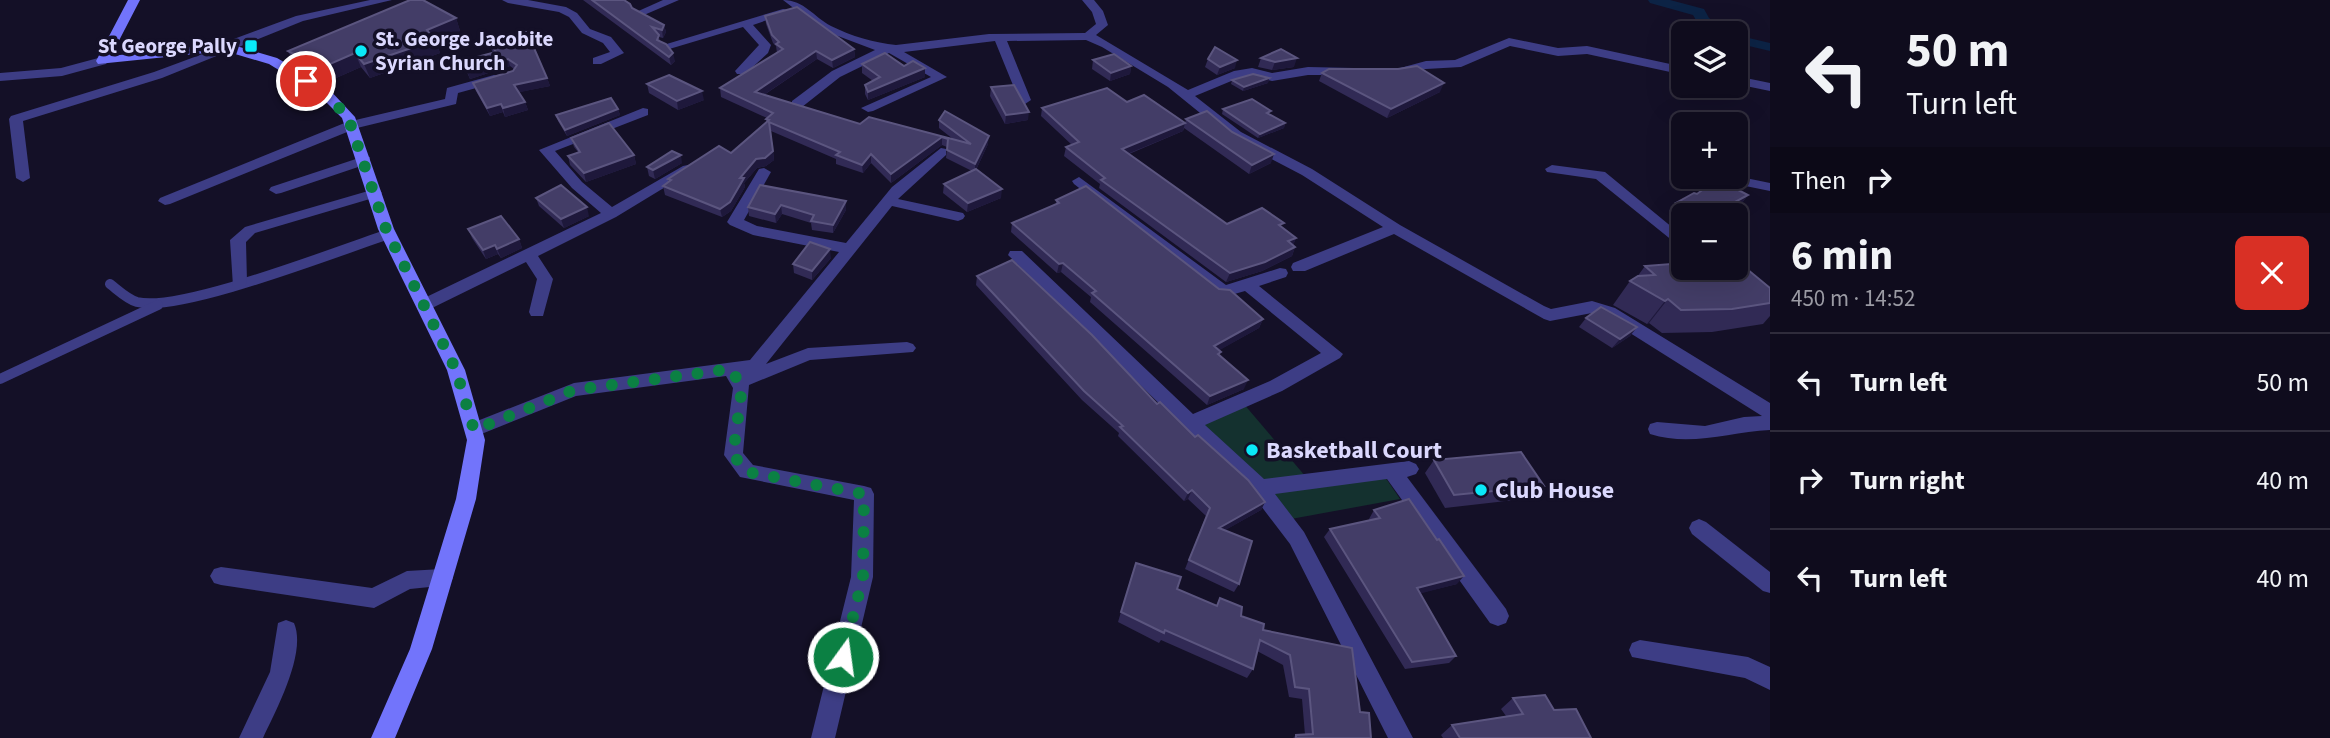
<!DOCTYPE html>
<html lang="en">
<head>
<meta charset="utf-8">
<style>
	body { margin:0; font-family:"Source Sans 3",sans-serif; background:#1d1a2a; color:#f1f3f6; height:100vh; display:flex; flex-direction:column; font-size:26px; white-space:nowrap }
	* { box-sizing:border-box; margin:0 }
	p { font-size:23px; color:#9b9ba4 }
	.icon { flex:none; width:38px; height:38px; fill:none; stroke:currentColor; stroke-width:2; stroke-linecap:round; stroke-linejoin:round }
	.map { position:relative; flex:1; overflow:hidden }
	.panel { display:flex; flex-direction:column; background:#0f0c1d; width:560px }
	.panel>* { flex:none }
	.guide { background:#0f0c1d; color:#f1f3f6; overflow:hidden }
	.buttons { position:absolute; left:1671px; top:21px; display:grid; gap:14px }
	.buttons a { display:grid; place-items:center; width:77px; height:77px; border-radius:10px; background:#0f0c1d; box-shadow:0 7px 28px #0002,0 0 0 2px #2f2c3b; font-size:35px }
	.pin { position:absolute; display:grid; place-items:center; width:60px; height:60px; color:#fff; margin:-30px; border:4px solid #fff; border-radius:50%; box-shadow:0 2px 7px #0007 }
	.me { position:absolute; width:77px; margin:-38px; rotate:14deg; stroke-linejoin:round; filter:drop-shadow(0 0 5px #0008) }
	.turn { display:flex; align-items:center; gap:24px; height:147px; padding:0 21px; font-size:32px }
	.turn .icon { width:91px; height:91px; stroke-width:2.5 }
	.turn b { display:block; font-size:49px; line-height:60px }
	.then { display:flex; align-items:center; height:66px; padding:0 21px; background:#0003; gap:14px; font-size:26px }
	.round { display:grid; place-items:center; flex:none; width:74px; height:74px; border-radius:10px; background:#1d1a2a }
	.overview { display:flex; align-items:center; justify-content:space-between; height:119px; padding:0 21px }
	h1 { font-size:42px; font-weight:700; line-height:52px }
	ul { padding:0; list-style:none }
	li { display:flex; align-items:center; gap:21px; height:98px; padding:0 21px; border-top:2px solid #2f2c3b }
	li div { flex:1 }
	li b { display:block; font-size:26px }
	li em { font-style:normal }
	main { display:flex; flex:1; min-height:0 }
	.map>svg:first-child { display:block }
	.green { fill:#14312f }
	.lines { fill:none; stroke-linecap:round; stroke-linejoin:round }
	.canal { fill:#0c2345; fill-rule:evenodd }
	.lane { stroke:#3d3d85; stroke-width:10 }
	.street { fill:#3d3d85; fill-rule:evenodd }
	.secondary { fill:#7274fb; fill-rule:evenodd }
	.wall { fill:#312a55 }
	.shaded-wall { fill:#1e183b }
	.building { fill:#433d67; stroke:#5b557f; stroke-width:2 }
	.route { stroke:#0b8043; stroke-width:12; stroke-dasharray:0 21.6 }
	.poi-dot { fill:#0ae9f8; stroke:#141027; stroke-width:2.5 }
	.labels { text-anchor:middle; stroke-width:7; stroke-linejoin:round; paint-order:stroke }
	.far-poi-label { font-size:21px; font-weight:bold; fill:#dbd8fe; stroke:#141027; text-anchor:start }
	.poi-label { font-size:24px; font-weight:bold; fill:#dbd8fe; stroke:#141027; text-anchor:start }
</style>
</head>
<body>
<main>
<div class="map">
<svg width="1770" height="738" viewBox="0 0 1770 738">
	<rect width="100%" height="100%" fill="#141027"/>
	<g class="green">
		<path d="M1243 403 1306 477 1261 484 1191 423Z"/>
		<path d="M1383 474 1400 499 1291 519 1273 493Z"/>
	</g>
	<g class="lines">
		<g class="canal">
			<path d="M1648 0H1670L1704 9 1709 18 1728 33C1713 34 1701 30 1693 15L1650 3Z"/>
			<path d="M1736 35 1770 43V51L1736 43Z"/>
		</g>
		<g class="lane">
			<path d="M110 284C118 290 127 299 137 302 180 313 340 250 389 234"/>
			<path d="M0 379 158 305"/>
		</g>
		<g class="street">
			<path d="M370 0H392L303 21 162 78 23 121 30 178 23 182 16 178 9 119 11 116 154 72 216 49 212 46 214 43 231 40 296 16Z"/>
			<path d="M502 0H528L566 7 577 13 590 29 611 37 624 53 601 64H593V58L610 52 603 43 582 33 569 17 559 12 508 3Z"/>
			<path d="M663 0H679L644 15 634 13Z"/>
			<path d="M783 0C804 0 814 17 831 26 851 36 875 43 896 45L989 34 1085 33 1096 24 1092 12 1082 0H1094L1103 11 1108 25 1096 35 1188 90 1234 71 1252 68 1272 73 1308 67 1354 68V74L1350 75H1308L1272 81 1252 76 1241 77 1195 96 1241 132 1312 169 1400 225 1544 306 1551 309 1592 301 1615 308 1770 403V430C1729 432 1691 447 1650 434L1648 429 1650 424 1657 422 1705 426 1744 417 1762 416 1603 316 1592 313 1550 321 1544 319 1394 234 1305 271H1293L1291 267 1293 263 1383 227 1302 175 1231 138 1168 87 1102 47 1086 40 1007 41 1031 100 1025 104 1019 100 995 41 904 52 947 77 873 111 868 112 861 108 931 77 889 53 840 77 802 107H792V101L832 71 875 50 822 30Z"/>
			<path d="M783 9 793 11 753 25 771 45 768 53 745 74H737L735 71 759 45 743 27 666 50 660 46Z"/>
			<path d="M1509 38 1558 48 1587 46 1684 67V75L1587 54 1558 56 1510 46 1461 67 1426 69 1395 75 1389 71 1426 61 1455 60Z"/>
			<path d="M102 57 108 61 106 64 62 76 0 81V73L61 68Z"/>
			<path d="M494 75 498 76V82L458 93 456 104 357 128 170 204 165 205 158 201 160 198 347 122 445 99 447 88Z"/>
			<path d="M1736 76 1770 83V91L1736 84Z"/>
			<path d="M643 108 648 109V115L555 151 582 182 612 207 683 166 688 165 695 169 616 217 538 256 553 279 543 316H531L529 312 537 279 526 262 430 309H418L416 305 418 301 601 213 572 188 539 150Z"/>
			<path d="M941 148 946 149V155L898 199 963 213 965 216 963 219 958 221 892 206 766 364 808 348 907 342 913 344 916 348 913 352 810 360 749 385 743 453 753 465 864 486 871 488 874 494 873 577 835 738H811L851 577 854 500 740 477 724 455 733 388 726 376 576 396 474 437 467 435 465 430 467 425 574 383 750 360 839 252 753 235 730 225 727 222 759 169 764 168 771 172 744 220 757 226 846 243 892 187Z"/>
			<path d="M365 156 370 157V163L281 193 276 194 269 190 271 187Z"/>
			<path d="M1676 160 1684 162V170L1671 167V161Z"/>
			<path d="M1552 165 1605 172 1684 237V250L1596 179 1547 172 1545 169Z"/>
			<path d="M1736 176 1770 183V191L1716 180 1714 177Z"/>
			<path d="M1079 177 1226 285 1280 268 1286 269 1288 273 1286 277 1259 286 1343 354 1340 358 1282 391 1205 425 1264 479 1409 461 1416 464 1419 469 1416 474 1407 477 1506 609 1509 616 1506 623 1498 626 1490 623 1387 479 1275 494 1304 532 1413 738H1388L1290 544 1242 481 1184 428 1008 255 1010 251H1022L1193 414 1270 381 1321 353 1245 291 1224 297 1218 296 1074 184 1072 181Z"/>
			<path d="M375 189 380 190 382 193 380 196 255 233 246 242 247 282 245 286H233L230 240 245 227Z"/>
			<path d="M1699 519 1706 522 1770 572V593L1763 591 1692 534 1689 528 1692 522Z"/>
			<path d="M221 567 372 588 407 571 442 569 449 571 453 578 449 585 410 589 374 608 221 585 214 583 210 576 214 569Z"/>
			<path d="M286 620 294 623C307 653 276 710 263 738H239L270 672 278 623Z"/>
			<path d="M1640 640 1748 657 1770 667V690L1745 678 1632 657 1629 650 1632 643Z"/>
		</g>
		<path class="secondary" d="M128 0H140L111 56 226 43 277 58 328 88 355 117 394 229 465 370 485 440 476 499 432 649 395 738H371L410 649 456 499 467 440 447 370 378 229 342 118 318 94 269 64 225 51 98 64 96 61Z"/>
	</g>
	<g class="wall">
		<path d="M583 0H624L632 8 664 25 666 32 663 38 659 37 660 42 675 61 671 65Z"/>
		<path d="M765 16 854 49 855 57 833 68 817 59 764 95 860 124 953 139 939 128V120L988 144 976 170 1001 198 967 212 943 193 944 184 972 171 946 158 947 147 942 145 891 183 871 163 863 173 836 164V159L771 131 774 160 766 166 757 168 744 183 745 187 731 211 722 217 665 195 663 186 668 182V179L731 153 766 123V119L767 118 721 97 720 88 777 53 776 46 773 43 766 24Z"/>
		<path d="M456 18 460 31 436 42 440 53 370 78 361 67 327 82 295 65 288 51Z"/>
		<path d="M488 41 547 78 550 86 519 92 525 102 528 110 505 117 503 112 490 116 476 91 473 83 513 71 514 69 510 66 470 79 462 61 493 53Z"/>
		<path d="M1261 58 1294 67 1272 70 1258 67Z"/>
		<path d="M1208 59 1235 68 1217 75 1205 67Z"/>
		<path d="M1093 60 1131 66 1130 74 1110 81 1092 69Z"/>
		<path d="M862 64 925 77 868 100 865 94V85L873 81 862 73Z"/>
		<path d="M1322 73 1440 92 1387 118 1319 81Z"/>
		<path d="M1269 78 1268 83 1243 91 1231 84 1232 80Z"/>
		<path d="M647 84 704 100 678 110 649 93Z"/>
		<path d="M991 87 1028 120 1005 124 990 96Z"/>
		<path d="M1127 102 1185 123 1186 119 1271 163 1249 174 1184 128 1183 131 1129 154 1227 224 1282 227 1296 238 1293 245 1295 247 1292 256 1262 271 1226 282 1099 188 1100 184 1064 156 1066 147 1072 145 1041 116 1042 108Z"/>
		<path d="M618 109 620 115 567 136 558 121 556 115Z"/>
		<path d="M1223 109 1270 114 1285 123 1284 128 1258 138 1222 114Z"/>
		<path d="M571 138 634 155 636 164 586 182 570 165 568 156 578 152 574 147Z"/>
		<path d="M682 163 655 179 649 176 647 167Z"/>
		<path d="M760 185 846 210 833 233 812 230 811 223 782 214 776 223 749 216 748 207Z"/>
		<path d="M1697 194 1748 195 1741 204 1721 215H1684V219L1669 211 1676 203Z"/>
		<path d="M536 198 589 216 564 228 539 206Z"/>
		<path d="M1056 200 1219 289 1263 319 1259 328 1219 350 1220 355 1244 389 1207 405 1090 302 1091 297 1061 272 1057 273 1011 232 1012 223 1056 204Z"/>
		<path d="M468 229 519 239 522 248 501 258 498 254 486 259 472 238Z"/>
		<path d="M831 258 812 280 794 273 793 264Z"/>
		<path d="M1682 260 1770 288V316L1763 324 1712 332 1662 333 1649 323 1647 324 1613 305 1630 281 1637 277 1645 266 1679 263Z"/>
		<path d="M977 276 1157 404 1195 437 1265 502 1261 510 1225 530 1239 584 1234 592 1185 569 1206 516 1188 499 1184 501 1118 436 1119 433 1082 400 976 285Z"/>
		<path d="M1586 318 1637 327 1630 336 1612 348 1579 327Z"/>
		<path d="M1434 460 1544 486 1533 498 1445 508 1425 473Z"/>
		<path d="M1374 510 1457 584 1420 593 1456 656 1449 663 1405 669 1324 537 1330 529 1370 520 1369 519Z"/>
		<path d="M1132 574 1177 589 1216 606 1220 598 1241 616 1263 630 1360 712 1371 738H1293L1296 735H1305L1302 699 1289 697 1283 665 1257 651 1253 669 1247 678 1161 640 1159 643 1118 622Z"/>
		<path d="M1513 698 1554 710 1591 738H1443L1441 735 1452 725 1506 716 1501 709Z"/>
	</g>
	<g class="shaded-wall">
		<path d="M456 18 460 31 436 42 440 53 370 78 364 64 427 30Z"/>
		<path d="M664 25 666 32 663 38 662 30Z"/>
		<path d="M854 49 855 57 833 68 832 60Z"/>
		<path d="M816 51 817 59 756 100 755 92Z"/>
		<path d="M355 53 361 67 327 82 321 68Z"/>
		<path d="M673 53 675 61 671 65 669 57Z"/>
		<path d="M1297 58 1294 67 1272 70 1275 62Z"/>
		<path d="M508 59 510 66 470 79 467 71Z"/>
		<path d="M1237 60 1235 68 1217 75 1220 67Z"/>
		<path d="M1131 66 1130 74 1110 81 1111 73Z"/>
		<path d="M925 68V77L868 100V92Z"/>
		<path d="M547 78 550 86 516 93 514 85Z"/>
		<path d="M1269 78 1268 83 1243 91 1244 87Z"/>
		<path d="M1444 83 1440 92 1387 118 1391 109Z"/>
		<path d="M702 91 704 100 678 110 677 101Z"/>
		<path d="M525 102 528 110 505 117 503 108Z"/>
		<path d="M501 104 503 112 490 116 487 108Z"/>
		<path d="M618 109 620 115 567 136 565 130Z"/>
		<path d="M1029 112 1028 120 1005 124 1006 115Z"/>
		<path d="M1185 123 1183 131 1120 157 1122 149Z"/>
		<path d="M1285 123 1284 128 1258 138 1260 134Z"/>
		<path d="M989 136 988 144 975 172V164Z"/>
		<path d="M942 137V145L891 183V174Z"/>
		<path d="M773 151 774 160 766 166 757 168 744 183 745 187 731 211 722 217 720 209 740 178 756 159Z"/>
		<path d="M871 154V163L863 173 862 165Z"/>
		<path d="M1274 154 1271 163 1249 174 1252 165Z"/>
		<path d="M634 155 636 164 586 182 584 173Z"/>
		<path d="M681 155 682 163 655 179 653 170Z"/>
		<path d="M1002 189 1001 198 967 212 968 203Z"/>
		<path d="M1748 195 1741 204 1721 215H1711Z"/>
		<path d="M846 201V210L833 233V225Z"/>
		<path d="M781 205 782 214 776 223 775 214Z"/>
		<path d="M587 207 589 216 564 228 561 219Z"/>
		<path d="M1296 238 1293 246 1288 241Z"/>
		<path d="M519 239 522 248 501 258 497 249Z"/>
		<path d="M495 245 498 254 486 259 483 250Z"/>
		<path d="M1295 247 1292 256 1262 271 1226 282 1230 273Z"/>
		<path d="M830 249 831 258 812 280V271Z"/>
		<path d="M1063 263 1061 272 1057 273 1059 264Z"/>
		<path d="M1668 299 1649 323 1647 324 1665 301Z"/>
		<path d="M1263 319 1259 328 1211 355 1214 346Z"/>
		<path d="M1637 327 1630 336 1612 348 1620 339Z"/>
		<path d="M1248 380 1244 389 1207 405 1210 396Z"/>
		<path d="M1192 490 1188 499 1184 501 1188 493Z"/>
		<path d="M1265 502 1261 510 1215 536 1219 528Z"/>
		<path d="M1464 576 1457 584 1411 596 1417 588Z"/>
	</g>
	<g class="building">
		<path d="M410 0H423L456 18 427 30 435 40 364 64 355 53 321 68 288 51Z"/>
		<path d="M592 0H624L630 4 632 8 664 25 662 30 652 27 659 35 657 40 666 44 673 53 669 57Z"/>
		<path d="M797 7 854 49 832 60 816 51 755 92 860 124 869 117 971 144 939 120 945 111 989 136 975 164 947 150 948 139 942 137 891 174 871 154 862 165 836 155 840 152 769 122 773 151 765 158 756 159 740 178H744L730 202 720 209 663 186 671 180 668 179 719 146 731 153 769 120 766 119 773 113 720 88 783 49 776 44 779 42 772 35 765 16Z"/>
		<path d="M527 32 547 78 514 85 525 102 503 108 501 104 487 108 473 83 513 71 517 65 508 59 467 71 462 61 496 52 488 41Z"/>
		<path d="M1215 47 1237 60 1220 67 1208 59Z"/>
		<path d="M1281 49 1297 58 1275 62 1261 58Z"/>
		<path d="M885 53 904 66 913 61 925 68 868 92 865 85 880 77 862 64Z"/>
		<path d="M1114 54 1131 66 1111 73 1093 60Z"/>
		<path d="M1417 66 1444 83 1391 109 1322 73 1329 69H1398Z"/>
		<path d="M1253 74 1269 78 1244 87 1232 80Z"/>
		<path d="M669 75 702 91 677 101 647 84Z"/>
		<path d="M1014 85 1029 112 1006 115 991 87Z"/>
		<path d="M1107 88 1127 102 1144 95 1185 123 1122 149 1227 224 1262 208 1284 223 1279 225 1296 238 1288 241 1295 247 1265 262 1230 273 1101 180 1105 178 1066 147 1079 142 1042 108Z"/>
		<path d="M611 98 618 109 565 130 556 115Z"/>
		<path d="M1252 99 1271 111 1267 113 1285 123 1260 134 1223 109Z"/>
		<path d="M1207 111 1232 132 1274 154 1252 165 1186 119Z"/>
		<path d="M609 123 634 155 584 173 568 156 580 152 571 138Z"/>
		<path d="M672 151 681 155 653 170 647 167Z"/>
		<path d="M976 169 1002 189 968 203 944 184Z"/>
		<path d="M1717 179 1748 195 1711 215H1700L1676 203 1694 193 1697 194Z"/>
		<path d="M561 185 587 207 561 219 536 198Z"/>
		<path d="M760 185 846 201 833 225 811 221 814 215 781 205 775 214 748 207Z"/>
		<path d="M1086 186 1219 289 1230 290 1263 319 1214 346 1221 352 1218 354 1248 380 1210 396 1092 293 1096 291 1063 263 1059 264 1012 223 1059 203 1056 200Z"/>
		<path d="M501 216 519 239 497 249 495 245 483 250 468 229Z"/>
		<path d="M810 242 830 249 812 271 793 264Z"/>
		<path d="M1012 260 1092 335 1157 404 1160 402 1195 437 1198 435 1248 480 1265 502 1219 528 1252 541 1239 584 1189 560 1210 508 1192 490 1188 493 1120 427 1123 426 1084 391 977 276Z"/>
		<path d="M1736 260 1770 288V303L1732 309 1681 310 1668 299 1665 301 1630 281 1638 276 1655 275 1645 266 1684 263V268H1736Z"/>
		<path d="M1601 307 1637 327 1620 339 1586 318Z"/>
		<path d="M1521 452 1544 486 1454 495 1434 460Z"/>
		<path d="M1409 499 1437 540 1439 539 1464 576 1417 588 1456 656 1412 662 1330 529 1380 518 1374 510Z"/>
		<path d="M1136 563 1181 577 1177 589 1217 606 1220 598 1242 607 1241 616 1264 624 1263 630 1352 648 1360 712 1369 713 1371 738H1296V735L1313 734 1309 689 1295 687 1290 655 1260 640 1253 669 1165 630 1164 633 1121 612Z"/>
		<path d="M1545 695 1554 710 1576 709 1591 738H1460L1452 725 1523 714 1513 698Z"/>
	</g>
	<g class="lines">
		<path class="route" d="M306 81 323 91 348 117 386 229 456 370 474 430 574 390 731 369 742 388 733 455 747 472 864 494 863 577 843 657"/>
	</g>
	<g class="poi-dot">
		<rect x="244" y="39" width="14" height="14" rx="3.5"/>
		<circle cx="361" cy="51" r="7"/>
		<circle cx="1252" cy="450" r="7"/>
		<circle cx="1481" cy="490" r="7"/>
	</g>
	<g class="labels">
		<g class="far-poi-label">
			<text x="375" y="46">St. George Jacobite<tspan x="375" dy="24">Syrian Church</tspan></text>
			<text x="237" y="53" text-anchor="end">St George Pally</text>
		</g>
		<g class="poi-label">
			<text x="1266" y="458">Basketball Court</text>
			<text x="1495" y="498">Club House</text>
		</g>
	</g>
</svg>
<div class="buttons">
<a><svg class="icon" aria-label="layers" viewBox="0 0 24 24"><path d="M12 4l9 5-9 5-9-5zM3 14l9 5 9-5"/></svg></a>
<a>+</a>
<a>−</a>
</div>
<div class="pin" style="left:306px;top:81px;background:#d93025"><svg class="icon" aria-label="arrive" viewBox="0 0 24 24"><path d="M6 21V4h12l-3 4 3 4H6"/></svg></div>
<svg class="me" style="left:843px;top:657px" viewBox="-20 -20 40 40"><circle r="17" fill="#0b8043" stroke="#fff" stroke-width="3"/><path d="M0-11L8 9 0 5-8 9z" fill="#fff"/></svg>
</div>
<section class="panel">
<div class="guide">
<div class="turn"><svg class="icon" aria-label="left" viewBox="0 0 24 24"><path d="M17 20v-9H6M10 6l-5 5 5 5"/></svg><div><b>50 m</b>Turn left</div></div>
<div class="then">Then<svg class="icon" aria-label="right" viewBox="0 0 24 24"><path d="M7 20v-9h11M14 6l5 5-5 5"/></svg></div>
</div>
<div class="overview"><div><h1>6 min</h1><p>450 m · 14:52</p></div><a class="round" style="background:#d93025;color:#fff"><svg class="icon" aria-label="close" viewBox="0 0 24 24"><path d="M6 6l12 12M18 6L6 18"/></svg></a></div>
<ul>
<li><svg class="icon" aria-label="left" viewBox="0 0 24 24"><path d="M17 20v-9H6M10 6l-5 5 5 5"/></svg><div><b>Turn left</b></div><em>50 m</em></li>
<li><svg class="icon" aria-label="right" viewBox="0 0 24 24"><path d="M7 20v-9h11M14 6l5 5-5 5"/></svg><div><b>Turn right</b></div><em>40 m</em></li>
<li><svg class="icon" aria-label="left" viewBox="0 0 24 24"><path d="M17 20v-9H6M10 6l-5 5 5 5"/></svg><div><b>Turn left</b></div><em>40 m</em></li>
</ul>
</section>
</main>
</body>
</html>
